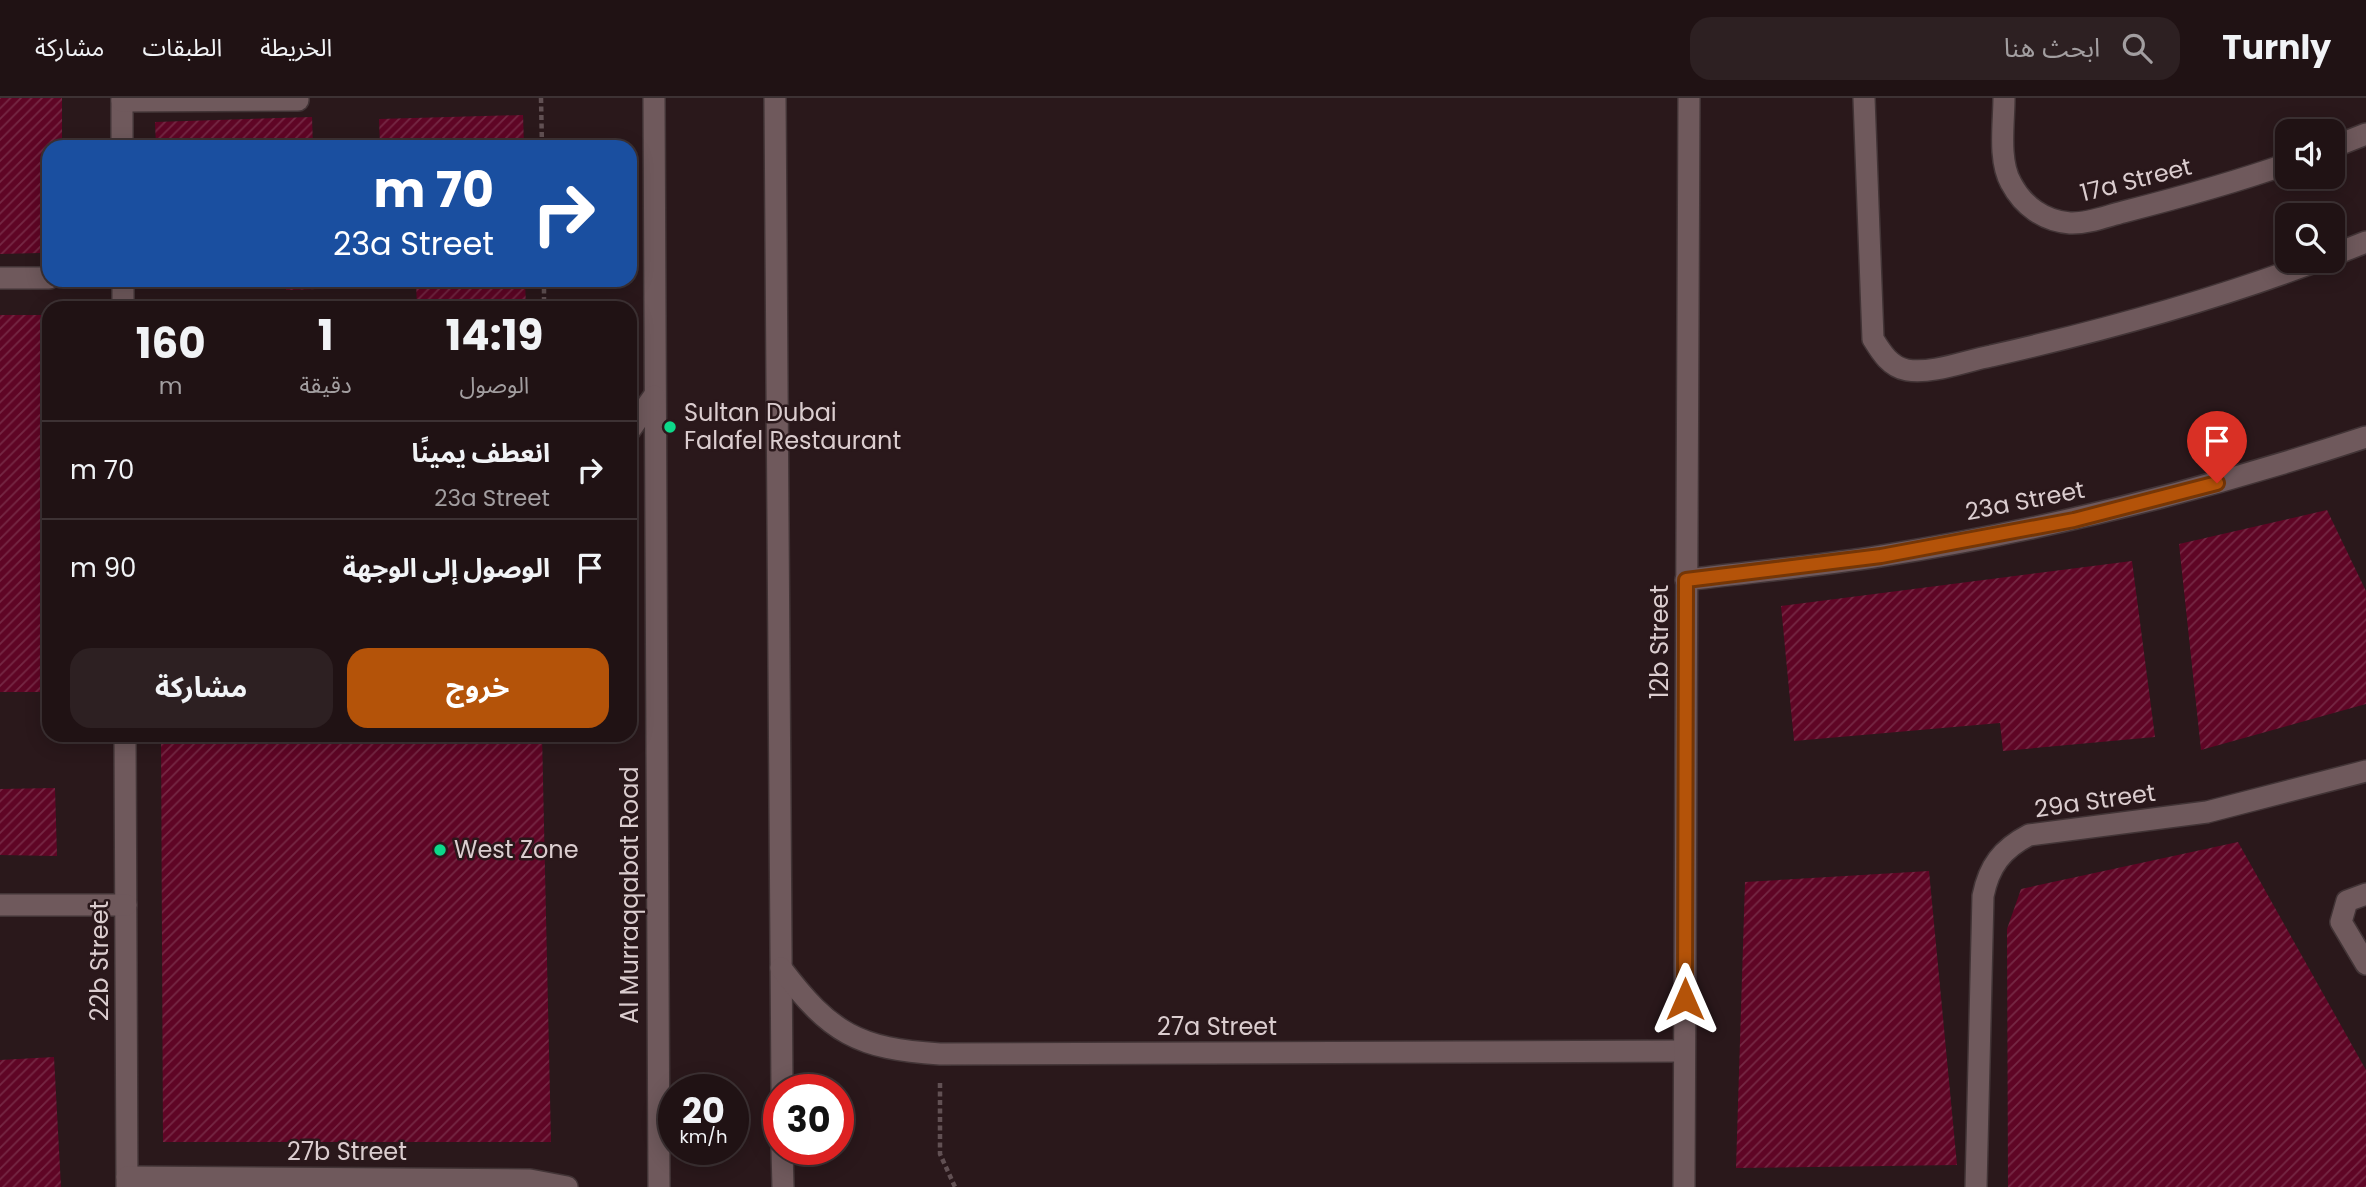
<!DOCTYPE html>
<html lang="ar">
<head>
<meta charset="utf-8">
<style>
	body { margin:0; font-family:Poppins,"Noto Sans Arabic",sans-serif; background:#2d2022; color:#f1f3f6; direction:rtl; height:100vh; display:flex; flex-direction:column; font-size:26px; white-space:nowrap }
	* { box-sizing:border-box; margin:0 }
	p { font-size:23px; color:#a29ea0 }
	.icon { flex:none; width:38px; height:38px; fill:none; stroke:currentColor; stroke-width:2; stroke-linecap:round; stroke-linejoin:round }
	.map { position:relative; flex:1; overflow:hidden; direction:ltr }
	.panel { position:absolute; left:42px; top:203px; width:595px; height:441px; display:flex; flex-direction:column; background:#201214; border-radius:21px; box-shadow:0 4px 18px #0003,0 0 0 2px #3d3234; direction:rtl }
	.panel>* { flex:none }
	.top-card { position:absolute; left:42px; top:42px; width:595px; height:147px; border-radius:21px; box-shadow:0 4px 18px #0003,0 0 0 2px #3d3234; direction:rtl; background:#1a4fa0; color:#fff; overflow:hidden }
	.tools { position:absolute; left:2275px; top:21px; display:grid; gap:14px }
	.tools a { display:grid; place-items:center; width:70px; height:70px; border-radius:14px; background:#201214; box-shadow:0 4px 18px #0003,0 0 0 2px #3d3234; font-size:35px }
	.speed { position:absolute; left:658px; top:976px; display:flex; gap:14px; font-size:35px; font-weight:700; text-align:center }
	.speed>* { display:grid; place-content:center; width:91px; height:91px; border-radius:50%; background:#201214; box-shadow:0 4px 18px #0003,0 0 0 2px #3d3234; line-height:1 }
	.speed small { font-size:18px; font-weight:400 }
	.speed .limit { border:10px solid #d22; background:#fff; color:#111 }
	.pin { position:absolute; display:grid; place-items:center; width:60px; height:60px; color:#fff; margin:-72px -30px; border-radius:50% 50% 50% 0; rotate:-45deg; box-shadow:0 0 7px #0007 }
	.pin .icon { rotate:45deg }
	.me { position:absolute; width:77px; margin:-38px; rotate:0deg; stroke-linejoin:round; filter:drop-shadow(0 0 5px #0008) }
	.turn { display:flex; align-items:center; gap:24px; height:147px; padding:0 28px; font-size:32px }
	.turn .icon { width:91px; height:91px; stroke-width:2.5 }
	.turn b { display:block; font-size:49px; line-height:60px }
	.eta { display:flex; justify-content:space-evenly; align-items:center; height:119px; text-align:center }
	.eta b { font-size:42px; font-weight:700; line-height:49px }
	.primary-button { display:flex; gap:14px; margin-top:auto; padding:14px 28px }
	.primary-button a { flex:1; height:80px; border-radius:21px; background:#b45309; color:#fff; font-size:28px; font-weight:700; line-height:80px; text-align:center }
	.primary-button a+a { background:#2d2022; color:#f1f3f6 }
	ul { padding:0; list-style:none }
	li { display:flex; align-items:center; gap:21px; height:98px; padding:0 28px; border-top:2px solid #3d3234 }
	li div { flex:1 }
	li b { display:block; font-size:26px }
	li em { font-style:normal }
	header { display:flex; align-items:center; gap:42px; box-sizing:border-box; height:98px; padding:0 35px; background:#201214; border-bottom:2px solid #3d3234 }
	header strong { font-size:33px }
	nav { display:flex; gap:38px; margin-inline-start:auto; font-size:24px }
	.search { width:490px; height:63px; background:#2d2022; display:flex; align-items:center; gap:18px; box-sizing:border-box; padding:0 24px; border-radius:21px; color:#a29ea0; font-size:26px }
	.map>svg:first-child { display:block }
	.building { fill:url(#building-hatch) }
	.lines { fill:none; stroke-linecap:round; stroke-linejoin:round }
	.minor-casing { stroke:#423436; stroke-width:24 }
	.path { stroke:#615053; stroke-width:4.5; stroke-dasharray:5 3.5; stroke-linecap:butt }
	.minor { stroke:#6f595c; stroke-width:21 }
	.route-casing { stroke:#753606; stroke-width:18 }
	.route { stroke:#b45309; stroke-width:12 }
	.poi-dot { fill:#0dd98a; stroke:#2a181b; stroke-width:2.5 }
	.labels { text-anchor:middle; stroke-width:5; stroke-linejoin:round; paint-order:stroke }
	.street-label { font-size:24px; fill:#dbcdcf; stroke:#2a181b }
	.poi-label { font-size:24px; fill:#dbcdcf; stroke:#2a181b; text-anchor:start }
</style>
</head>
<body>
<header>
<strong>Turnly</strong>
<div class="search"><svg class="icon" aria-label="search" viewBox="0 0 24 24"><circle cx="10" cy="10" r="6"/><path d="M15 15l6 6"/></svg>ابحث هنا</div>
<nav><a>الخريطة</a><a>الطبقات</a><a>مشاركة</a></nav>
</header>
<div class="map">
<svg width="2366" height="1089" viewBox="0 0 2366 1089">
	<defs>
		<pattern id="building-hatch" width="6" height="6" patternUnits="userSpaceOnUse" patternTransform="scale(1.75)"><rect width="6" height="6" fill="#5f0525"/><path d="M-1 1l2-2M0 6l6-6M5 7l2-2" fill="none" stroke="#752844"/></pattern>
	</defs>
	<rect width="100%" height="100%" fill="#2a181b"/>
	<g class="building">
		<path d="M0 0H62V49H49V147L40 155 0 156Z"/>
		<path d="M523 17 524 49H380L379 21Z"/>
		<path d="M312 19 313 49H156L155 24Z"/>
		<path d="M286 182H319V191L286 192Z"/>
		<path d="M505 182H525L526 210H417L416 184Z"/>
		<path d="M381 203V210H309L308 204Z"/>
		<path d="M255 207V210H162V208Z"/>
		<rect x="0" y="217" width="49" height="377"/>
		<path d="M2327 412 2366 493V606L2201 652 2179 446Z"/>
		<path d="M2132 463 2155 639 2003 653 2000 625 1794 643 1781 508Z"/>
		<path d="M161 637H542L551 1044H163Z"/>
		<path d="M55 690 57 758 0 757V691Z"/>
		<path d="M2238 744 2366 972V1089H2008L2007 831 2021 791Z"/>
		<path d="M1929 773 1957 1067 1736 1070 1745 784Z"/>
		<path d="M54 959 61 1089H0V962Z"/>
	</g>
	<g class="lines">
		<defs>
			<g id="minor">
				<path d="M122 0V49"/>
				<path d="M654 0 659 1089"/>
				<path d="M775 0 782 992"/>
				<path d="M1864 0 1873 241C1881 254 1890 269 1907 272 1933 276 1965 263 1991 258 2101 233 2211 203 2317 163"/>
				<path d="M2004 0C2004 25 1998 62 2011 85 2023 108 2044 123 2070 125 2087 126 2107 118 2123 114 2178 100 2233 85 2287 66"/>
				<path d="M122 3 298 2"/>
				<path d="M2333 49 2366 36"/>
				<path d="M2333 157 2366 144"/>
				<path d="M0 180H49"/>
				<path d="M123 182V210"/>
				<path d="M630 332 654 298"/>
				<path d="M1686 482C1751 474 1817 468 1881 458 2046 432 2208 391 2366 339"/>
				<path d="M125 637 127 1089"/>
				<path d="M2366 796 2347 803 2341 824 2366 866"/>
				<path d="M0 807H126"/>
				<path d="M781 870C830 935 858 951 940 956L1684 953"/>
				<path d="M782 1052 783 1089"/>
				<path d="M127 1079 530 1082 567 1089"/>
				<path d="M1684 1089 1689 0"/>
				<path d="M1976 1089 1983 798C1989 768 2002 751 2029 737L2207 714 2366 673"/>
			</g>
		</defs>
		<use href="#minor" class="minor-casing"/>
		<g class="path">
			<path d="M541 0 542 49"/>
			<path d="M544 182V210"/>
			<path d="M940 985V1056L955 1089"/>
		</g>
		<use href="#minor" class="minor"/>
	</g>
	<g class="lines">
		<defs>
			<path id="route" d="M1685 901 1686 482 1881 458 2074 422 2217 385"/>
		</defs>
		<use href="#route" class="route-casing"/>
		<use href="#route" class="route"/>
	</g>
	<g class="poi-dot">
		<circle cx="670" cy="329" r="7"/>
		<circle cx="440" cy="752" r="7"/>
	</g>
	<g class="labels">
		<g class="street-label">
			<text transform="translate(2136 82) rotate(-14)" y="8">17a Street</text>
			<text transform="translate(2025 403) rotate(-11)" y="8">23a Street</text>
			<text transform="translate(1660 544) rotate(-90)" y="8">12b Street</text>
			<text transform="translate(2095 703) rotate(-8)" y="8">29a Street</text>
			<text transform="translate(630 797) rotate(-90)" y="8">Al Murraqqabat Road</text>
			<text transform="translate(100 863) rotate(-90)" y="8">22b Street</text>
			<text x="1217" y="937">27a Street</text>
			<text x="347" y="1062">27b Street</text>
		</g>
		<g class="poi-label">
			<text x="684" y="323">Sultan Dubai<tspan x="684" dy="28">Falafel Restaurant</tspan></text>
			<text x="454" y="760">West Zone</text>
		</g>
	</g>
</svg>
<div class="tools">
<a><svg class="icon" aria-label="sound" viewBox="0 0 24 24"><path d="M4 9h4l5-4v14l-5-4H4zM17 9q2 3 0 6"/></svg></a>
<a><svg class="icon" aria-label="search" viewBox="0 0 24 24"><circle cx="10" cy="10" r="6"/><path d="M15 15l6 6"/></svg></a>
</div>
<div class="speed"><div>20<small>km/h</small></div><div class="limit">30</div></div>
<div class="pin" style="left:2217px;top:385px;background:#d93025"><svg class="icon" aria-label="arrive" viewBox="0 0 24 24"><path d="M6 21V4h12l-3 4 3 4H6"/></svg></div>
<svg class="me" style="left:1685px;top:901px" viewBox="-20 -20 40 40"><path d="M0-17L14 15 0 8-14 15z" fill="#b45309" stroke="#fff" stroke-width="4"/></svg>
<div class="top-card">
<div class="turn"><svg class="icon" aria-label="right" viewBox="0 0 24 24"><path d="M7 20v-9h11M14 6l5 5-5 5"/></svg><div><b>70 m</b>23a Street</div></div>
</div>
<section class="panel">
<div class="eta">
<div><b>14:19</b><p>الوصول</p></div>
<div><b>1</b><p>دقيقة</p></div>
<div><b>160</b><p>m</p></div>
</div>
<ul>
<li><svg class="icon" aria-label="right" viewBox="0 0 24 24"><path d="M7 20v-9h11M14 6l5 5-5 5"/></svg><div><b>انعطف يمينًا</b><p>23a Street</p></div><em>70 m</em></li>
<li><svg class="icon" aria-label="arrive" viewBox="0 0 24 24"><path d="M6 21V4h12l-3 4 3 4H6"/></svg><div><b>الوصول إلى الوجهة</b></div><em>90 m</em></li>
</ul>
<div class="primary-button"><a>خروج</a><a>مشاركة</a></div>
</section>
</div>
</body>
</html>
